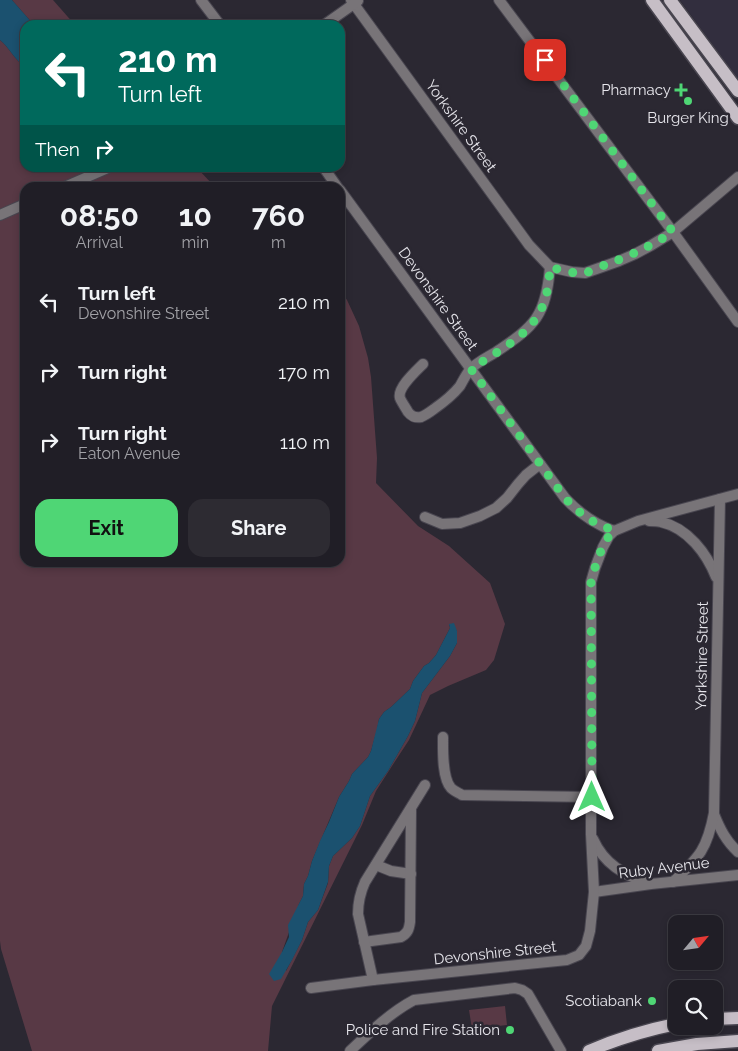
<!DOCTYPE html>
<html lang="en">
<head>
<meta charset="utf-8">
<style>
	body { margin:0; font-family:Raleway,sans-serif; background:#2d2b32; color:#f1f3f6; height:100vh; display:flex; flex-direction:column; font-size:19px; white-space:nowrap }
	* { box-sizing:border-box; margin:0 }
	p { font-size:16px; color:#a2a2a7 }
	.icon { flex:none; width:28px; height:28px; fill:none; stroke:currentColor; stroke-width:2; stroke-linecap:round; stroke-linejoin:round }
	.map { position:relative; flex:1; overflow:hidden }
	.panel { position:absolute; left:20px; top:182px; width:325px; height:385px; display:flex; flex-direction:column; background:#201e26; border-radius:15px; box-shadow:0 2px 8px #0003,0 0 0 1px #3d3c43 }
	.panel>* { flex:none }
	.top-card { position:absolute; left:20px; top:20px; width:325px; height:152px; border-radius:15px; box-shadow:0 2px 8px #0003,0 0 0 1px #3d3c43; background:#00695c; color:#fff; overflow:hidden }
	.needle { width:32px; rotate:61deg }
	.buttons { position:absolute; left:668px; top:915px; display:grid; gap:10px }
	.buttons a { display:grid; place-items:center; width:55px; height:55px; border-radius:10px; background:#201e26; box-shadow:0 2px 8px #0003,0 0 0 1px #3d3c43; font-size:25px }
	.pin { position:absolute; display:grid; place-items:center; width:42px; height:42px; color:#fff; margin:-21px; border-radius:10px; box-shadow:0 2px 8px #0006 }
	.me { position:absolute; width:55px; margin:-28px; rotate:0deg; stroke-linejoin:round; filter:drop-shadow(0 0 4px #0008) }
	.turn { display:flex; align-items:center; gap:18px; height:105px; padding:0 15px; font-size:22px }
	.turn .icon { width:65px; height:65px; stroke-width:2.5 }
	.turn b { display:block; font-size:35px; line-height:42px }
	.then { display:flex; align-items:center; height:48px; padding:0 15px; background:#0003; gap:10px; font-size:19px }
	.eta { display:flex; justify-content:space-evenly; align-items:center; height:85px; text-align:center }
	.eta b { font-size:30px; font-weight:700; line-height:35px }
	.button { display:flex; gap:10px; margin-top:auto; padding:10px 15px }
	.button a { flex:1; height:58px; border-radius:15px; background:#4fd675; color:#111; font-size:20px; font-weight:700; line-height:58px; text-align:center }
	.button a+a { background:#2d2b32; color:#f1f3f6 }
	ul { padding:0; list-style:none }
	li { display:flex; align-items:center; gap:15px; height:70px; padding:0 15px }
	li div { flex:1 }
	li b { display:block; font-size:19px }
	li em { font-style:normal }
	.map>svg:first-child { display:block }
	.built { fill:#322e3e }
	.green { fill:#583945; fill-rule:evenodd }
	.water { fill:#1b516f }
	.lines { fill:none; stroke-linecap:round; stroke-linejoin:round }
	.minor-casing { stroke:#494650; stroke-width:12 }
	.major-casing { stroke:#494650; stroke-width:15 }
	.minor { stroke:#787478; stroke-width:10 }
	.major { stroke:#c6bec6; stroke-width:12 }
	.route { stroke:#4fd675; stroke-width:9; stroke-dasharray:0 16.2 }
	.poi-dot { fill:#4fd675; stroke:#2b2832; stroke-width:2 }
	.labels { text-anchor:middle; stroke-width:5; stroke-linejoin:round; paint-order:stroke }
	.poi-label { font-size:15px; fill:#e6e5eb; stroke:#2b2832; text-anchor:end }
	.street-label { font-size:15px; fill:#e6e5eb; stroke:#2b2832 }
</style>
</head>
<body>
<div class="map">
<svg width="738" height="1051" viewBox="0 0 738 1051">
	<rect width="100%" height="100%" fill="#2b2832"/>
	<path class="built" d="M680 0H738V79Z"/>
	<g class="green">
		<path d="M12 0H53L75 25H34Z"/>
		<path d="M0 40C10 48 15 61 25 66V168H197L215 187 25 188V562H340V290L347 300 359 326 368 358 371 377 377 458 376 483 418 526 449 546 490 583 505 624 494 660 486 670 448 686 430 695 409 740 392 766 376 791 362 825 272 1006 268 1051H32L1 949 0 941ZM449 624 457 631V643L450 656 422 693 415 721 408 736 388 771 370 796 360 826 352 838 333 856 329 866 328 883 318 910 308 922 302 940 286 971 282 952 299 904 303 896 304 884 308 876 312 861 339 797 349 781 352 774 368 757 371 751 377 730 379 719 384 712 391 707 410 689 413 681 424 666 429 663 436 655 450 628Z"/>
		<path d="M505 1006 507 1025 472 1029 469 1010Z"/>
	</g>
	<g class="water">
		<path d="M0 0H12L34 25H25V66C15 61 10 48 0 40Z"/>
		<path d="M454 623 457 631V643L450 656 422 693 415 721 408 736 388 771 370 796 360 826 352 838 333 856 329 866 328 882 318 910 308 922 302 940 292 960 281 979 274 981 269 974 282 952 289 937 288 925 303 896 304 884 308 876 312 861 320 841 329 822 339 797 349 781 352 774 368 757 371 751 379 719 384 712 391 707 410 689 413 681 424 666 429 663 436 655 450 628 449 624Z"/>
	</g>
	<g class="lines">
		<defs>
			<g id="minor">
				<path d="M201 0 220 25"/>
				<path d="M351 0 529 245 550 267 572 272 585 273 619 261 635 254 650 246 673 232 738 177"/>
				<path d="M499 0 673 232 738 322"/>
				<path d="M324 25 358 1"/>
				<path d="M324 168 338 188"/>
				<path d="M62 188 108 168"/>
				<path d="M340 190 565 498C579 513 594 524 614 531"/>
				<path d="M0 215 25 204"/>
				<path d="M423 364C416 371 397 388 400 398 402 403 406 408 408 412 411 416 416 418 421 417 426 415 430 412 434 409 444 402 452 396 460 386 463 381 466 374 470 370 475 363 488 357 496 352 535 326 546 316 550 267"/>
				<path d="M425 517 442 524 460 523 480 516 496 508 507 498 518 484 526 475 540 464"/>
				<path d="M649 521C653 521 658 521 661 522 688 528 707 554 716 577"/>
				<path d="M443 737C443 751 442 778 451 788 454 791 459 793 462 795L592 797"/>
				<path d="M714 814C720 829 726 841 738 852"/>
				<path d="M593 839C604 864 624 875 648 883"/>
				<path d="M376 865 391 871 411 874"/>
				<path d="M673 882C699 857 707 850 714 813L720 499"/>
				<path d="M594 892 651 884 738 875"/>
				<path d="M364 942 401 937C408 933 409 929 410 922L411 810"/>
				<path d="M373 980 358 914C358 902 360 893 365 882L425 785"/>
				<path d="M311 988 373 980 567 960 579 955 586 946 590 931 594 892 591 834V582L595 568 603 547 609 536 614 531 638 521 738 494"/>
				<path d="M350 1051C369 1033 391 1012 414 1000L515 988 522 990 528 994 561 1051"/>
			</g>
			<g id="major">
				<path d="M652 0 738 118"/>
				<path d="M670 0 738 91"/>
				<path d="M714 1019 738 1018"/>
				<path d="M589 1051C617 1039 646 1030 676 1024"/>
				<path d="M658 1051 697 1044 738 1041"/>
			</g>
		</defs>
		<use href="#minor" class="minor-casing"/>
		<use href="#major" class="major-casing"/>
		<use href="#minor" class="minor"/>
		<use href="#major" class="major"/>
	</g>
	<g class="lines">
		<path class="route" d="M545 60 673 232C649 247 626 258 599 267 595 269 589 272 585 273 573 274 561 270 550 267 549 280 548 293 543 305 531 336 497 351 471 369L565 498C580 514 593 524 614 530 601 544 596 564 591 582L592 797"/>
	</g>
	<g class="poi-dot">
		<path d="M678.5 82.5h5v5h5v5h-5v5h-5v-5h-5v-5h5z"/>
		<circle cx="688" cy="101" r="5"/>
		<circle cx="652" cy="1001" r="5"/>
		<circle cx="510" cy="1030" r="5"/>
	</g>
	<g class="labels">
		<g class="poi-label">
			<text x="671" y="95">Pharmacy</text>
			<text x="688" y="123" text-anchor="middle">Burger King</text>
			<text x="642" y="1006">Scotiabank</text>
			<text x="500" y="1035">Police and Fire Station</text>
		</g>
		<g class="street-label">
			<text transform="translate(461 126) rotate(54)" y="5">Yorkshire Street</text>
			<text transform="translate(438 299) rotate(54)" y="5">Devonshire Street</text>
			<text transform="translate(702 656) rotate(-89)" y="5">Yorkshire Street</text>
			<text transform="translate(664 868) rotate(-7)" y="5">Ruby Avenue</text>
			<text transform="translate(495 953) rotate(-6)" y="5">Devonshire Street</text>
		</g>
	</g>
</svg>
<div class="buttons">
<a><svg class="needle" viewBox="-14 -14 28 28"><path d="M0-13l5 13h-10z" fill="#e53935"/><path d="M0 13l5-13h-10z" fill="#a2a2a7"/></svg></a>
<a><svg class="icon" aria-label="search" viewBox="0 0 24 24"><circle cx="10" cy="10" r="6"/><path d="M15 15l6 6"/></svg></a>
</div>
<div class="pin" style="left:545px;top:60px;background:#d93025"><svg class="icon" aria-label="arrive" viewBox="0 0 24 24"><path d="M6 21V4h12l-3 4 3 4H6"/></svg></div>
<svg class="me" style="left:592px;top:797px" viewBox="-20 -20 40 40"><path d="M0-17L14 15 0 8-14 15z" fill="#4fd675" stroke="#fff" stroke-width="4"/></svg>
<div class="top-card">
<div class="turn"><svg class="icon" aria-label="left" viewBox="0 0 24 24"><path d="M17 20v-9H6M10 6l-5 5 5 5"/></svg><div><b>210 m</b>Turn left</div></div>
<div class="then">Then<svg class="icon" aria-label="right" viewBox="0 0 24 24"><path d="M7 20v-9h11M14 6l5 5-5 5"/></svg></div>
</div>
<section class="panel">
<div class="eta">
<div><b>08:50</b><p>Arrival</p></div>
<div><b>10</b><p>min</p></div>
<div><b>760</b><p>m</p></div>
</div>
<ul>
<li><svg class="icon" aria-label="left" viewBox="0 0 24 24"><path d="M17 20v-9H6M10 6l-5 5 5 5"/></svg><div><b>Turn left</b><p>Devonshire Street</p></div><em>210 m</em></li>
<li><svg class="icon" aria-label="right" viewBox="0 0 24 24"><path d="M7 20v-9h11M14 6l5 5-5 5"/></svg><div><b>Turn right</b></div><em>170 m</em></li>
<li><svg class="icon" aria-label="right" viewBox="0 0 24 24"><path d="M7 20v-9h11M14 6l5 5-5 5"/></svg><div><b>Turn right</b><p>Eaton Avenue</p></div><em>110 m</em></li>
</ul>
<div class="button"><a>Exit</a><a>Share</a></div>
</section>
</div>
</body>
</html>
